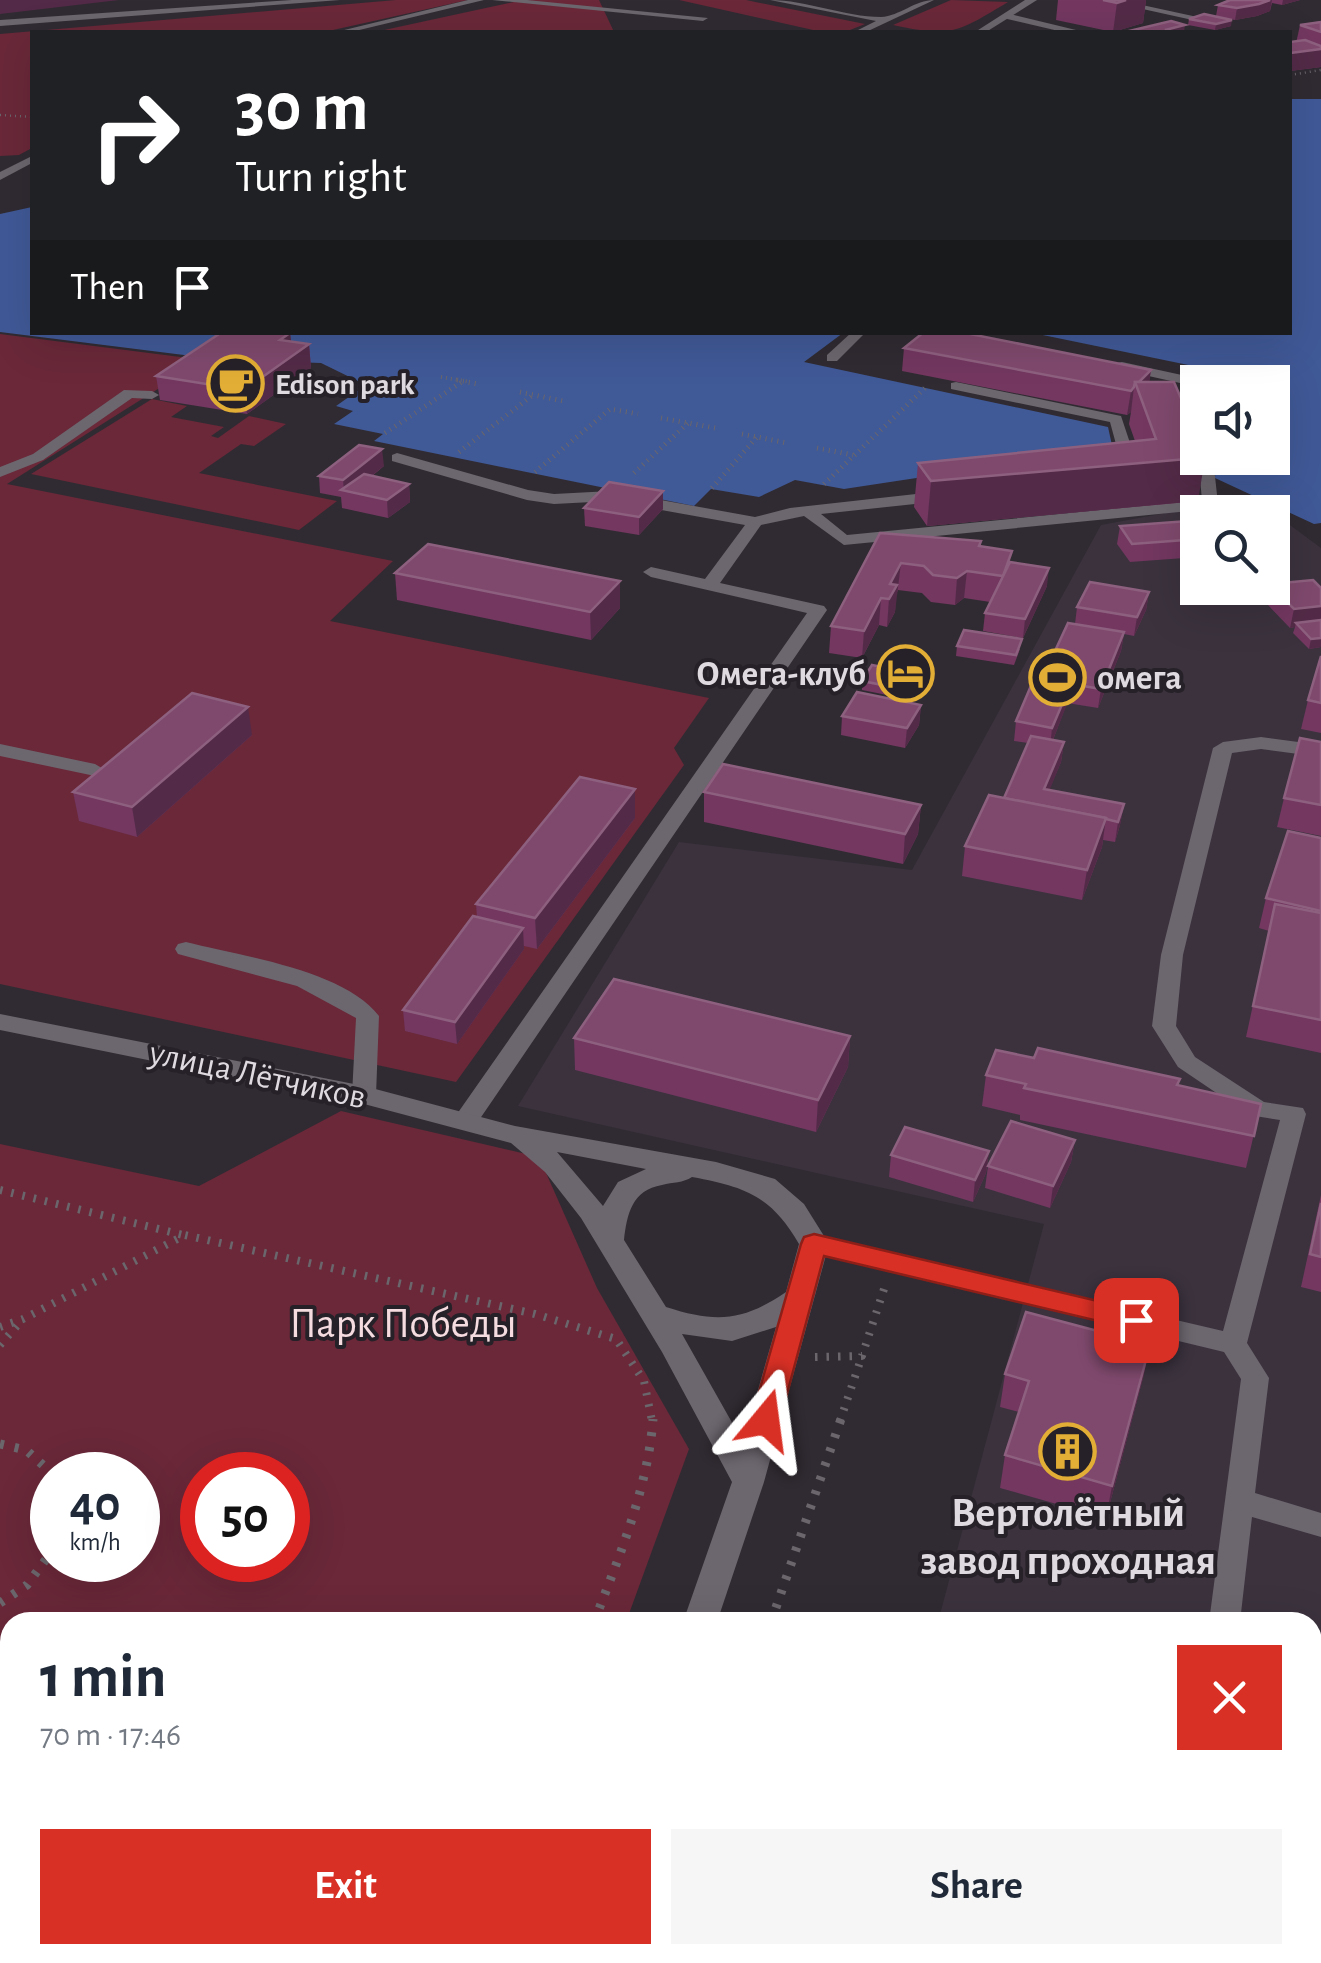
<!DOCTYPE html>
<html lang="en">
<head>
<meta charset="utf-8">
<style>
	body { margin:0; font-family:"Alegreya Sans",sans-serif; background:#f6f6f7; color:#1f2937; height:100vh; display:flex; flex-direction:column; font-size:38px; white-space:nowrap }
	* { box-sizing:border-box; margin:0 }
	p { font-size:32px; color:#747a83 }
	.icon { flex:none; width:55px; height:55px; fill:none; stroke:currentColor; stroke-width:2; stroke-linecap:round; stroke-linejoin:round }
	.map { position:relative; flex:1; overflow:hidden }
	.details { position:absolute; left:0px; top:1612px; width:1322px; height:352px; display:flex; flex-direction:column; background:#fff; border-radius:30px 30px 0 0; box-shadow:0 10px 40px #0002 }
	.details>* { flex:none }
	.top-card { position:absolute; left:30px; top:30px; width:1262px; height:305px; border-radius:0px; box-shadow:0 10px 40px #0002; background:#202124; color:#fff; overflow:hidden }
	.fabs { position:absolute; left:1180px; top:365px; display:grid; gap:20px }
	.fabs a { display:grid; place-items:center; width:110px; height:110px; border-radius:0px; background:#fff; box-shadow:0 10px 40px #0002; font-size:50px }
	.speed { position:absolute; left:30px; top:1452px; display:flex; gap:20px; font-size:50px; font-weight:700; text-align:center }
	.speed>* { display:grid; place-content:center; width:130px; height:130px; border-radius:50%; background:#fff; box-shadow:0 10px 40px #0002; line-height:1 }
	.speed small { font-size:25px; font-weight:400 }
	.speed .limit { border:15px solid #d22; background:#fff; color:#111 }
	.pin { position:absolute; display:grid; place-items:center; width:85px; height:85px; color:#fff; margin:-42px; border-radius:20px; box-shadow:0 5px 15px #0006 }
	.me { position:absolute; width:110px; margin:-55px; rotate:16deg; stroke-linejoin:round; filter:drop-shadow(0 0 8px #0008) }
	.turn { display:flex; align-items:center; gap:35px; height:210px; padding:0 40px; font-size:45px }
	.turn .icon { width:130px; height:130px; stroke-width:2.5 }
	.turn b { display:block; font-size:70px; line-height:85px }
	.then { display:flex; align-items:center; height:95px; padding:0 40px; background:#0003; gap:20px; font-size:38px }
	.round { display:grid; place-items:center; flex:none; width:105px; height:105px; border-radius:0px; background:#f6f6f7 }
	.headline { display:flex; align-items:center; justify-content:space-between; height:170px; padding:0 40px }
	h1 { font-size:60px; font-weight:700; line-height:75px }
	.cta { display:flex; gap:20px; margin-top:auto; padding:20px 40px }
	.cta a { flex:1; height:115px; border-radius:0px; background:#d93025; color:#fff; font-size:40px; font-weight:700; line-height:115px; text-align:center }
	.cta a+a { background:#f6f6f7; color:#1f2937 }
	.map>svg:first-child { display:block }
	.built { fill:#3b323e; fill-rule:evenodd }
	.green { fill:#6a2839; fill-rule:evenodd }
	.water { fill:#405997 }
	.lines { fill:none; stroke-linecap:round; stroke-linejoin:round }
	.path-far4 { stroke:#6a666c; stroke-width:2.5; stroke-dasharray:1 4; stroke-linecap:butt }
	.path-far3 { stroke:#6a666c; stroke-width:4; stroke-dasharray:1 4; stroke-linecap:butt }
	.path-far2 { stroke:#6a666c; stroke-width:5; stroke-dasharray:1 5; stroke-linecap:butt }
	.path-far1 { stroke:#6a666c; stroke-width:8; stroke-dasharray:2.5 9; stroke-linecap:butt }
	.path { stroke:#6a666c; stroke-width:9; stroke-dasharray:4 11; stroke-linecap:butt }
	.service { fill:#6c666e; fill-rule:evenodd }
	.minor { fill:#6c666e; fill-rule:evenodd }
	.secondary { fill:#6c666e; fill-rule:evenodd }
	.wall { fill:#733760 }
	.shaded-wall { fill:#532b48 }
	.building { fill:#7f496d; stroke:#8e607f; stroke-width:2.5 }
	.route { fill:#d93025; stroke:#8d1f18; stroke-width:2.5 }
	.labels { text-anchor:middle; stroke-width:8; stroke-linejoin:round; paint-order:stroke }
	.far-poi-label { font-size:30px; font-weight:bold; fill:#dedadf; stroke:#262128; text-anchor:start }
	.poi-label { font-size:35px; font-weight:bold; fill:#dedadf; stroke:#262128; text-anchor:end }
	.street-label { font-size:35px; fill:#dedadf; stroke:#262128 }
	.near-park-label { font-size:42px; fill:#f5dce0; stroke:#262128 }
	.near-poi-label { font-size:42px; font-weight:bold; fill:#dedadf; stroke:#262128 }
</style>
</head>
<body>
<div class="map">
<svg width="1321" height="1963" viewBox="0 0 1321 1963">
	<rect width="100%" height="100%" fill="#302b32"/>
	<path class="built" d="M1252 497 1321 548V1963H848L850 1955H1312V1622H938L1044 1224 518 1106 679 842 912 870 1101 525ZM1198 512H1272V588H1198Z"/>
	<g class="green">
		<path d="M396 0H468L324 32H32V148L19 155 0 156V34Z"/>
		<path d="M523 0H599L614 32H375Z"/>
		<path d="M679 0H746L865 24 845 32H822Z"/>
		<path d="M951 0 1008 2C958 32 952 38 893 25Z"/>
		<path d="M0 334 204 360 7 484 393 561 330 621 709 698 674 748 684 765 456 1082 0 984Z"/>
		<path d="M152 399 187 406 171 417 224 427 211 436 218 438 249 416 286 424 254 446 241 444 199 473 337 501 299 530 31 474Z"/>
		<path d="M341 1111 539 1157 597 1288 689 1449 626 1622H10V1955H504L501 1963H0V1144L199 1186ZM52 1475H138V1560H52ZM202 1475H288V1560H202Z"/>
	</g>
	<g class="water">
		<path d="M1290 99H1321V523L1314 524 1215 478 1216 458H1272V382H1204L1198 367 1033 333 1290 332Z"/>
		<path d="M32 207V332L843 333 804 362 1108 427 1115 459 1002 465 844 489 795 480 759 497 711 489 694 506 374 441 383 434 334 424 353 411 336 406 366 385 321 363 216 359 0 332V214Z"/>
	</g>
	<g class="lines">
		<g class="path-far4">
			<path d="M1290 75 1321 70"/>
			<path d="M0 115 32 117"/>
		</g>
		<path class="path-far3" d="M441 377 470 382"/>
		<g class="path-far2">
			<path d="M457 380 478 384"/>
			<path d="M520 392 563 401"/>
			<path d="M661 418 715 428"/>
			<path d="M385 433 463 381"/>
			<path d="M742 434 787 443"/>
			<path d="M817 448 853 455"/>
			<path d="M459 452 533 395"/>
			<path d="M535 472 610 409 638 414"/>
			<path d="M634 473 688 423"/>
			<path d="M824 484 925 388"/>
			<path d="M712 488 757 437"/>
		</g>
		<g class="path-far1">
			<path d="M0 1190 183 1235"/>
			<path d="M0 1327 23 1319 185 1235 535 1314 616 1339 644 1381 652 1421"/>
			<path d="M0 1345 22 1320"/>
			<path d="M815 1357 862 1356 884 1289"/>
			<path d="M840 1421 862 1356"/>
		</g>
		<g class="path">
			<path d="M0 1444 26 1450 54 1475"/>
			<path d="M0 1603 27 1585 52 1551"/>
			<path d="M594 1622C619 1557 648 1488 653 1419"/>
			<path d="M771 1622 841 1419"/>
			<path d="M465 1963 468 1955"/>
			<path d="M654 1963 657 1955"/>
		</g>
		<g class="service">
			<path d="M468 0H484L351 32H336Z"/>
			<path d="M492 0H527L708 18 703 21Z"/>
			<path d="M770 0C807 0 844 17 881 17 900 16 915 0 934 0L866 32H854L876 21Z"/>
			<path d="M1102 0H1119L1202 18 1197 21Z"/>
			<path d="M1006 13 1076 30 1078 32H1063L1003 18Z"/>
			<path d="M32 156V163L0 180V172Z"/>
			<path d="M852 332H866L837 361H827V355Z"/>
			<path d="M1122 362 1191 377 1198 390V412L1191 408 1180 383 1117 369V363Z"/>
			<path d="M956 382 1121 416 1139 470 1131 475 1123 470 1110 422 951 389V383Z"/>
			<path d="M124 390 152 391 159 395 152 399 132 398 43 460 0 477V467L33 454Z"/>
			<path d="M397 453 528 490 554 494 611 491 755 517 790 508 943 491 951 496 943 501 821 514 847 535 1202 500 1198 458H1213L1218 504 1210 509 844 545 804 516 761 525 720 583 824 606 827 610 475 1126 466 1128 454 1120 457 1114 807 613 651 577 643 572 651 567 705 579 745 525 611 501 554 504 527 500 392 461V455Z"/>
			<path d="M1261 737 1321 745V757L1261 749 1232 753 1183 955 1176 1026 1195 1057 1264 1102 1303 1108 1306 1114 1247 1343 1269 1378 1255 1493 1321 1513V1537L1252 1517 1240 1622H1209L1241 1379 1224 1352 814 1253 805 1251 801 1244 805 1237 814 1235 1223 1331 1280 1120 1249 1115 1178 1067 1152 1026 1161 955 1213 748 1223 742Z"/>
			<path d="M0 744 95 764 105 770 95 776 0 756Z"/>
			<path d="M186 942C240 956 344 970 379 1016L376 1095 373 1101 364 1103 352 1095 356 1018 297 986 178 954 175 949 178 944Z"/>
			<path d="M1312 1810 1321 1813V1845L1312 1842Z"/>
			<path d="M737 1955H773L770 1963H734Z"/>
			<path d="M1128 1955H1164L1162 1963H1126Z"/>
		</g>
		<g class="minor">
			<path d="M292 0H340L0 26V20Z"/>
			<path d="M1025 0H1037L986 32H975Z"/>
		</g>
		<g class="secondary">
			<path d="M0 1014 364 1086 515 1126 716 1162 775 1179 804 1204 829 1244 764 1482 717 1622H683L732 1482 662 1352 581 1218 545 1172 511 1143 364 1104 0 1030ZM557 1152 646 1169 618 1182 603 1206ZM692 1177C746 1187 771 1196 799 1244L786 1292C742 1322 716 1323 666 1307L624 1240C627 1214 632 1190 662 1185 673 1182 683 1183 692 1177ZM776 1327 743 1442 682 1334 732 1341Z"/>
			<path d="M567 1955H607L604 1963H564Z"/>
		</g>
	</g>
	<g class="wall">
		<path d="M1058 0H1146L1143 23 1113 32 1056 20Z"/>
		<path d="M1230 0H1300L1282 5 1272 3 1270 11 1257 16 1235 20 1219 17 1231 26 1215 30 1188 25 1189 19 1216 16 1218 5Z"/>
		<path d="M1321 22V67L1290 71 1300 25Z"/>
		<path d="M290 333 291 342 309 344 311 368 247 414 160 400 156 376Z"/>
		<path d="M904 348 1151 370 1149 382 1198 501 927 526 914 507 918 463 1135 441 1129 424 1131 412 1127 415 902 371Z"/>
		<path d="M384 466 372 476 409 484 410 502 388 518 342 508 341 497 320 493 319 476Z"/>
		<path d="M584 508 663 509 639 535 585 526Z"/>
		<path d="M1120 526 1198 534V557L1130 562 1117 544Z"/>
		<path d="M880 533 981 541 980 547 1011 562 1047 586 1023 638 983 631 985 613 990 602 964 598 955 605 931 602 922 593 898 590 896 595 895 612 887 627 879 625 862 658 829 653 831 626Z"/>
		<path d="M395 573 620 581V608L591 640 397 600Z"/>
		<path d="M1313 580 1321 647 1309 649 1293 633 1295 627 1290 628 1266 603 1269 588Z"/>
		<path d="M1149 592 1146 610 1134 636 1124 634 1121 651 1098 708 1067 703 1053 740 1064 742 1061 762 1049 790 1124 804 1120 825 1115 842 1103 840 1102 847 1082 900 962 876 965 846 1004 798 1028 743 1014 741 1016 721 1041 683 1042 679 1075 624 1077 607Z"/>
		<path d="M957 646 1020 649 1014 665 956 656Z"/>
		<path d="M1321 656V733L1301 729 1308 700Z"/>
		<path d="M862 681 906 682 897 697 862 690Z"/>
		<path d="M921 705 919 725 905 748 841 735 842 716Z"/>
		<path d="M252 735 137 837 79 821 73 792Z"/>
		<path d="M1321 742V836L1277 827 1284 798Z"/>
		<path d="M704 792 921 805 918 834 903 864 704 822Z"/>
		<path d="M635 818 537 949 524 946V949L457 1044 405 1031 403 1010 477 917 476 904Z"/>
		<path d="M1321 838V1053L1246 1037 1269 931 1259 928 1266 898Z"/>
		<path d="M850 1036 848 1067 816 1132 575 1070 574 1038Z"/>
		<path d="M1034 1058 1180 1079 1178 1085 1261 1104 1246 1168 1020 1120V1115L982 1106 986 1075Z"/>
		<path d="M1075 1140 1071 1162 1050 1208 985 1188 988 1166Z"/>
		<path d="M989 1151 986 1173 973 1202 889 1177 891 1155Z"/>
		<path d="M1321 1195V1292L1301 1287Z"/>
		<path d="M1150 1345 1143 1378 1106 1518 1000 1488 1005 1455 1019 1412 1000 1407 1005 1374Z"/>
		<path d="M1268 1955H1312L1321 1963H1267Z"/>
	</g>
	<g class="shaded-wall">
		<path d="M0 0H119L0 14Z"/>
		<path d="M1126 0H1146L1143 23 1113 32 1117 3Z"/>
		<path d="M1272 0 1270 11 1257 16 1235 20 1237 8Z"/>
		<path d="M1283 0H1300L1282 5Z"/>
		<path d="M1232 20 1231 26 1215 30 1216 24Z"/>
		<path d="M1185 25 1184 32H1164L1165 30Z"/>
		<path d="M1321 49V67L1290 71V53Z"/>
		<path d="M290 333 293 356 309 344 311 368 247 414 244 390 280 340Z"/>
		<path d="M1151 370 1147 394 1136 385Z"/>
		<path d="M1134 387 1131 412 1127 415 1131 391Z"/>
		<path d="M382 449 384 466 351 492 344 491 343 480Z"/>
		<path d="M1205 458 1198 501 927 526 931 481Z"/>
		<path d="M409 484 410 502 388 518 387 500Z"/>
		<path d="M663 491V509L639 535V517Z"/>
		<path d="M901 563 895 612 887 627 890 584Z"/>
		<path d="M1049 568 1047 586 1023 638 1025 619Z"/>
		<path d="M967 571 964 598 955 605 957 578Z"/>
		<path d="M620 581V608L591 640 590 612Z"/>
		<path d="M1149 592 1146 610 1134 636 1137 617Z"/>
		<path d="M881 598 879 625 862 658 864 631Z"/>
		<path d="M1321 606V624L1296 623 1295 627 1290 628 1294 609Z"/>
		<path d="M1124 632 1121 651 1098 708 1101 689Z"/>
		<path d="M1321 638V647L1309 649 1311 639Z"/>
		<path d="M907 672 906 682 897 697 898 688Z"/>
		<path d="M1069 688 1066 707 1050 747 1052 728Z"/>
		<path d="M921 705 919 725 905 748 907 728Z"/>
		<path d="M248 707 252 735 137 837 132 807Z"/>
		<path d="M1064 742 1061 762 1042 809 1044 789Z"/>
		<path d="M635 789V818L537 949 535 918Z"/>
		<path d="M1124 804 1120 825 1115 842 1118 822Z"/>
		<path d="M921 805 918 834 903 864 905 834Z"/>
		<path d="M1106 818 1102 847 1082 900 1087 870Z"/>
		<path d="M523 928 524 949 457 1044 455 1022Z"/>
		<path d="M850 1036 848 1067 816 1132 818 1100Z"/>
		<path d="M1075 1140 1071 1162 1050 1208 1053 1186Z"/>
		<path d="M989 1151 986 1173 973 1202 975 1180Z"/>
		<path d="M1150 1345 1143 1378 1106 1518 1112 1486Z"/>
	</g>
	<g class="building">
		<path d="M1103 0H1126L1117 3Z"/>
		<path d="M1230 0H1270L1259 4 1237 8 1218 5Z"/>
		<path d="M1204 14 1232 20 1216 24 1189 19Z"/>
		<path d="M1171 21 1185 25 1165 30 1173 32H1125Z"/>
		<path d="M1321 22V32L1300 25Z"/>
		<path d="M1305 40 1321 46V49L1290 53V42Z"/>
		<path d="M222 332H287L290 333 280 340 309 344 244 390 156 376Z"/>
		<path d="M924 332H960L1151 370 1139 382H1135L1134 387 1131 391 904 348Z"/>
		<path d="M1135 382H1174L1198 438V458H1199L931 481 918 463 1156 439Z"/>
		<path d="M359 445 382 449 343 480 319 476Z"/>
		<path d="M364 474 409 484 387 500 341 490Z"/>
		<path d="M609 482 663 491 639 517 584 508Z"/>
		<path d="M1188 521 1198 534V539L1132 544 1120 526Z"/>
		<path d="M880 533 981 541 979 546 1012 551 1003 576 967 571 957 578 933 575 924 566 901 563 890 584 897 585 889 599 881 598 864 631 831 626Z"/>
		<path d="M428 544 620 581 590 612 395 573Z"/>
		<path d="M1010 562 1049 568 1025 619 985 613Z"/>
		<path d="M1313 580 1321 588V606L1294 609 1272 587V584Z"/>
		<path d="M1090 582 1149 592 1137 617 1077 607Z"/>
		<path d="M1321 620V638L1311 639 1296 623Z"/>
		<path d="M1068 623 1124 632 1101 689 1042 679Z"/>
		<path d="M964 630 1022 639 1016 655 957 646Z"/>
		<path d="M1321 656V703L1308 700Z"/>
		<path d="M872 665 907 672 898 688 862 681Z"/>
		<path d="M1033 681 1069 688 1052 728 1016 721Z"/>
		<path d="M857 692 921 705 907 728 842 716Z"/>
		<path d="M192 693 248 707 132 807 73 792Z"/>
		<path d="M1031 736 1064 742 1044 789 1124 804 1118 822 1106 819V818L1004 798Z"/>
		<path d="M1300 738 1321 742V805L1284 798Z"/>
		<path d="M723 764 921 805 905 834 704 792Z"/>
		<path d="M580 777 635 789 535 918 476 904Z"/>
		<path d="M989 795 1106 818 1087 870 965 846Z"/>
		<path d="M1288 831 1321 838V911L1266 898Z"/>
		<path d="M1275 904 1321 913V1020L1253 1006Z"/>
		<path d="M473 916 523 928 455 1022 403 1010Z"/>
		<path d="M614 979 850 1036 818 1100 574 1038Z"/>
		<path d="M1038 1048 1180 1079 1177 1085 1261 1104 1254 1136 1024 1088 1026 1084 986 1075 996 1050 1034 1058Z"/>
		<path d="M1011 1121 1075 1140 1053 1186 988 1166Z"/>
		<path d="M905 1127 989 1151 975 1180 891 1155Z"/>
		<path d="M1321 1203V1257L1310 1254Z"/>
		<path d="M1026 1312 1150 1345 1112 1486 1005 1455 1029 1381 1005 1374Z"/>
		<path d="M1312 1872 1321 1875V1963H1272L1274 1955H1312Z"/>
	</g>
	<path class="route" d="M814 1234 1136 1310 1146 1313 1150 1320 1146 1327 1136 1330 824 1256 780 1420 776 1428 766 1432 755 1428 751 1420 801 1244 804 1237Z"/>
	<defs>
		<symbol id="cafe-ring" viewBox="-11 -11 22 22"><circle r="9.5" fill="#262128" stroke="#e3ae35" stroke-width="1.5"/><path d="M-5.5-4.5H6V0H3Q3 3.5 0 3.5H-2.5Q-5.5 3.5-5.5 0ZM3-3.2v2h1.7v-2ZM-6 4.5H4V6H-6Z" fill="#e3ae35"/></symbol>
		<symbol id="hotel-ring" viewBox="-11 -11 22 22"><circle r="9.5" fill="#262128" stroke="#e3ae35" stroke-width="1.5"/><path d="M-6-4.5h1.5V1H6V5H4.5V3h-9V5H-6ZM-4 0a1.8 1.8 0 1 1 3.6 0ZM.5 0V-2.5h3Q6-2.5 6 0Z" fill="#e3ae35"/></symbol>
		<symbol id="stadium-ring" viewBox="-11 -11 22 22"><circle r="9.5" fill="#262128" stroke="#e3ae35" stroke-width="1.5"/><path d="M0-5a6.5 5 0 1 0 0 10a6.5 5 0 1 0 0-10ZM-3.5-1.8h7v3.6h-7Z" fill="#e3ae35"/></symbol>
		<symbol id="building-ring" viewBox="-11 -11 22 22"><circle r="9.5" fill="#262128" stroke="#e3ae35" stroke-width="1.5"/><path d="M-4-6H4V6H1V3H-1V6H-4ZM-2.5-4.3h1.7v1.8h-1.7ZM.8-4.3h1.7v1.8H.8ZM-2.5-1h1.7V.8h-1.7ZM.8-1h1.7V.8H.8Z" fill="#e3ae35"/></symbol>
	</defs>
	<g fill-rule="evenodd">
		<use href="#cafe-ring" x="204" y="352" width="63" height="63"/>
		<use href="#hotel-ring" x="874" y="642" width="63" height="63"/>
		<use href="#stadium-ring" x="1026" y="646" width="63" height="63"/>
		<use href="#building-ring" x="1036" y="1420" width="63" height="63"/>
	</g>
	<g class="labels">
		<g class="far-poi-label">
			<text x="275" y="394">Edison park</text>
		</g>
		<g class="poi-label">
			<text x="866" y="685">Омега-клуб</text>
			<text x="1097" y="689" text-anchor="start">омега</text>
		</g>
		<g class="street-label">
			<text transform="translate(258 1074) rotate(12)" y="12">улица Лётчиков</text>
		</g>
		<g class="near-park-label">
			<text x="403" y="1337">Парк Победы</text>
		</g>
		<g class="near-poi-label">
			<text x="1068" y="1526">Вертолётный<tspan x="1068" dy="48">завод проходная</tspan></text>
		</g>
	</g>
</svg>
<div class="fabs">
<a><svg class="icon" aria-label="sound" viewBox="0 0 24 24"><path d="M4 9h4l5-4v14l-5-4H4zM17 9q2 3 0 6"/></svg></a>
<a><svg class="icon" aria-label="search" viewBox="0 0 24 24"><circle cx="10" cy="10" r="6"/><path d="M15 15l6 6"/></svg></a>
</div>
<div class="speed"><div>40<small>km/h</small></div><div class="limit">50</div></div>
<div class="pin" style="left:1136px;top:1320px;background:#d93025"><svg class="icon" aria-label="arrive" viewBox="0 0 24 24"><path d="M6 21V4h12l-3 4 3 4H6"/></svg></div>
<svg class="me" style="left:766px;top:1420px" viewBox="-20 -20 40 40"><path d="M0-17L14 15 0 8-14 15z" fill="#d93025" stroke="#fff" stroke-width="4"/></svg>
<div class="top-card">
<div class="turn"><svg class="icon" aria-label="right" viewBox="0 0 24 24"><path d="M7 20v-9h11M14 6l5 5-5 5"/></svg><div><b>30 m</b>Turn right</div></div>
<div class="then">Then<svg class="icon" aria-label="arrive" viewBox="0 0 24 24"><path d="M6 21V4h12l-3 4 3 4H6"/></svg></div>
</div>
<section class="details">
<div class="headline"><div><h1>1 min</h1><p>70 m · 17:46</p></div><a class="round" style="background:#d93025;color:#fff"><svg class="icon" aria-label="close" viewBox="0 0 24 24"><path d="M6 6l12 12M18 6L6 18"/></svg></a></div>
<div class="cta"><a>Exit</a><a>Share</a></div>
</section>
</div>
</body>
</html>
